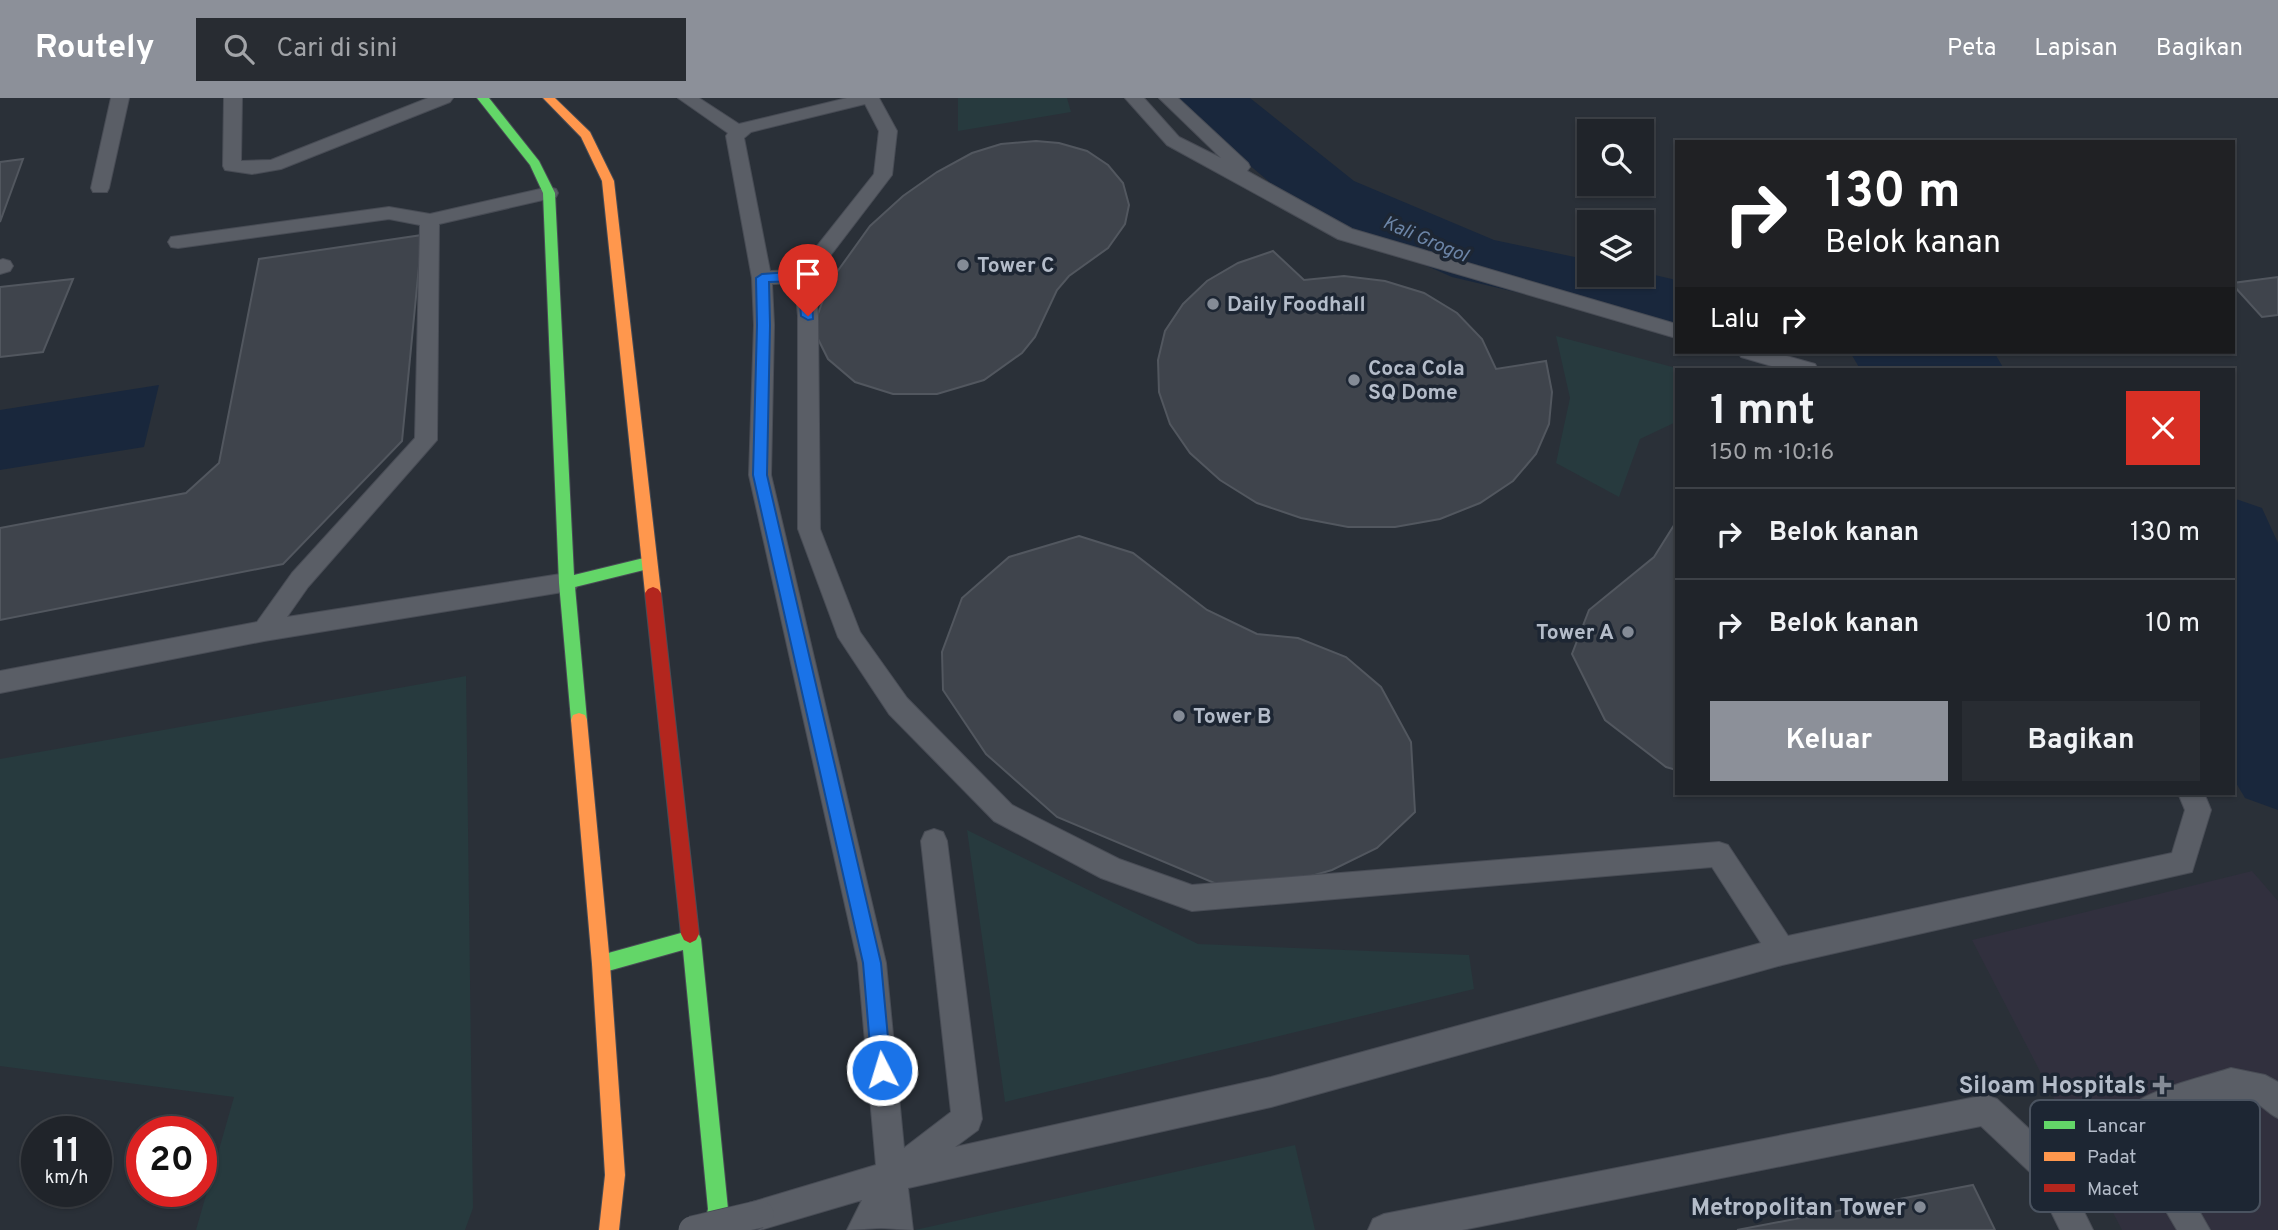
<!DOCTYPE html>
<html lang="id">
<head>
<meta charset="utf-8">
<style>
	body { margin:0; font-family:Overpass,sans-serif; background:#282c32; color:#f1f3f6; height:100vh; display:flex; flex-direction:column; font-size:26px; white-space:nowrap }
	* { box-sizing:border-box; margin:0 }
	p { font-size:23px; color:#a2a4a8 }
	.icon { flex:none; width:38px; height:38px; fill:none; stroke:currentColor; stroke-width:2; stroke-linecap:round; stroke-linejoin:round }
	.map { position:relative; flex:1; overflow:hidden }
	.panel { position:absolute; left:1675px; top:270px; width:560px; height:427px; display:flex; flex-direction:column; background:#20242a; border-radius:0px; box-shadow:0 2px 5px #0004,0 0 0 2px #3d4147 }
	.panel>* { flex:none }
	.top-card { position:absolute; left:1675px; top:42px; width:560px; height:214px; border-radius:0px; box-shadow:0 2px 5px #0004,0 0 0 2px #3d4147; background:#202124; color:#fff; overflow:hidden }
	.buttons { position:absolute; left:1577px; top:21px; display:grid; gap:14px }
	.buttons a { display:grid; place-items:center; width:77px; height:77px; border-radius:0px; background:#20242a; box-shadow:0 2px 5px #0004,0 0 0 2px #3d4147; font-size:35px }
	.speed { position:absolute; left:21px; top:1018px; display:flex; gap:14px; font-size:35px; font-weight:700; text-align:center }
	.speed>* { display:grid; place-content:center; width:91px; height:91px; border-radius:50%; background:#20242a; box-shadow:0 2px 5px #0004,0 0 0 2px #3d4147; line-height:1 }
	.speed small { font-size:18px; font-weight:400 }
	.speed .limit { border:10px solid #d22; background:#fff; color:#111 }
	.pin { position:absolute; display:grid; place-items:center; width:60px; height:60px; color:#fff; margin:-72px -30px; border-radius:50% 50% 50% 0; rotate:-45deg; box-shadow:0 0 7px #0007 }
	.pin .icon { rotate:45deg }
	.me { position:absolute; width:77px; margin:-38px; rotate:355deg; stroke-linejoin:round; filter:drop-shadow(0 0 5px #0008) }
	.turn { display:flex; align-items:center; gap:24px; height:147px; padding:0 35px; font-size:32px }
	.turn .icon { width:91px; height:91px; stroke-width:2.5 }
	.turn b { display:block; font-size:49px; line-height:60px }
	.then { display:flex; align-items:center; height:66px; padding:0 35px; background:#0003; gap:14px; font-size:26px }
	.round { display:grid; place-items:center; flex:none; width:74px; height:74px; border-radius:0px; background:#282c32 }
	.summary { display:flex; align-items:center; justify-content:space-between; height:119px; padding:0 35px }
	h1 { font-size:42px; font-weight:700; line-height:52px }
	.action { display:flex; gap:14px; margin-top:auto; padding:14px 35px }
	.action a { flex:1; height:80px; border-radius:0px; background:#8c9099; color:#fff; font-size:28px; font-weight:700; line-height:80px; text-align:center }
	.action a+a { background:#282c32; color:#f1f3f6 }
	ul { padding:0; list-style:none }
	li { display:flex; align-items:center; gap:21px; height:91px; padding:0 35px; border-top:2px solid #3d4147 }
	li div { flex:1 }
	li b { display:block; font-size:26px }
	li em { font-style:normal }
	header { display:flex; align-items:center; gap:42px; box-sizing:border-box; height:98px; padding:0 35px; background:#8c9099; color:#fff }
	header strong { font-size:33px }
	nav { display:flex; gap:38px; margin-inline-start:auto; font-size:24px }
	.search { width:490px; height:63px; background:#282c32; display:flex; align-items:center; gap:18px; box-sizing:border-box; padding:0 24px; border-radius:0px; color:#a2a4a8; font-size:26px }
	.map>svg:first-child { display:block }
	.medical { fill:#31303e }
	.green { fill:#273a3e }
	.water { fill:#19273c }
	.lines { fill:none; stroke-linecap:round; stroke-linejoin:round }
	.river { fill:#19273c; fill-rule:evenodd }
	.building { fill:#3f444c; stroke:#52575f; stroke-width:2 }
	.lane-casing { stroke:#484c55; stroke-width:2 }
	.fast-casing { stroke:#484c55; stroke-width:2 }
	.slow-casing { stroke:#484c55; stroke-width:2 }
	.jam-casing { stroke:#484c55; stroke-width:2 }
	.lane { fill:#5a5e66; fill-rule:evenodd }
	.fast { fill:#63d668; fill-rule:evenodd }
	.slow { fill:#ff974d; fill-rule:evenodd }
	.jam { fill:#b3261e; fill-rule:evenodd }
	.lane-bridge-casing { stroke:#484c55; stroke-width:29; stroke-linecap:butt }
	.lane-bridge { stroke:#5a5e66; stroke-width:27 }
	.route { fill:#1a73e8; stroke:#114b97; stroke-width:2 }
	.poi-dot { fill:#848b96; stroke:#1d2633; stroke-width:2.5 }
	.labels { text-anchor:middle; stroke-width:7; stroke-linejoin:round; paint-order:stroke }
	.far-water-label { font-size:19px; font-style:italic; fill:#6d86a8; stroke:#1d2633 }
	.poi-label { font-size:21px; font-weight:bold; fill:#b4bcc9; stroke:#1d2633; text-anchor:start }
	.near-poi-label { font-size:24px; font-weight:bold; fill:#b4bcc9; stroke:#1d2633; text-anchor:end }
	.key { fill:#1d2633; stroke:#4a5360; stroke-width:2 }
	.key-label { font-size:19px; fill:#b4bcc9 }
</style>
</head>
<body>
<header>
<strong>Routely</strong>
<div class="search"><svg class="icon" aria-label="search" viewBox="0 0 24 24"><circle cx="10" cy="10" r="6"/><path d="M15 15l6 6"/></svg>Cari di sini</div>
<nav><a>Peta</a><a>Lapisan</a><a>Bagikan</a></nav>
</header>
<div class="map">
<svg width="2278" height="1132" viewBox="0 0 2278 1132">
	<rect width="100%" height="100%" fill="#2a3038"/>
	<path class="medical" d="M2252 773 2278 803V1132H2122L1972 842Z"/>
	<g class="green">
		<path d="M958 0H1067L1071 14 958 33Z"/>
		<path d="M1556 238 1680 271H1676V324L1640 341 1619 399 1556 365 1570 300Z"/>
		<path d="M466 578 473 1110 465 1132H196L234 999 0 968V661Z"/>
		<path d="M967 732 1198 846 1469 857 1474 891 1005 1004Z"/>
		<path d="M1295 1047 1315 1132H915Z"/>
	</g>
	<path class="water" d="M159 287 144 349 0 372V312Z"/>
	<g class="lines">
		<g class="river">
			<path d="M1178 0H1250L1354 83 1494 142 1589 162V177H1642V174L1676 182V232L1452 179 1306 115 1187 14Z"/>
			<path d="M1850 254H1994L2004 271H1860Z"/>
			<path d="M2233 400 2262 410 2278 445V712L2245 700 2233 680Z"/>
		</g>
	</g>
	<g class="building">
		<path d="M1036 43 1059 45 1087 53 1108 67 1123 85 1129 107 1125 126 1108 150 1069 178 1057 192 1035 239 1022 255 984 282 937 296H893L855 284 828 261 817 239 818 216 829 185 870 128 903 98 937 74 972 55 1001 46Z"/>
		<path d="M23 61 0 124V64Z"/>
		<path d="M422 137 402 343 283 466 0 522V430L186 395 219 365 259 161Z"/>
		<path d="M1273 153 1304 182 1344 178 1385 183 1424 195 1457 215 1482 241 1496 271 1546 263 1552 294 1549 326 1536 356 1513 383 1480 405 1440 421 1395 429H1348L1301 420 1257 405 1220 382 1190 355 1170 326 1159 294 1158 262 1165 233 1183 206 1207 183 1238 165Z"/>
		<path d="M2278 179V217L2262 219 2233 187V185Z"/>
		<path d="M73 181 43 254 0 259V189Z"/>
		<path d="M1676 413V672L1666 669 1605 622 1572 556 1589 512 1654 459 1676 424Z"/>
		<path d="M1079 438 1133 455 1207 512 1257 536 1298 540 1346 559 1381 589 1411 644 1415 714 1377 750 1332 772 1273 789 1219 787 1057 719 986 656 943 592 942 554 962 500 1009 459Z"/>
		<path d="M1973 1087 1995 1132H1737Z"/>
	</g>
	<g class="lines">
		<defs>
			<g id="lane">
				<path d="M111 0H129L109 90 107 94H93L91 90Z"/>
				<path d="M224 0H242L241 63 271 62 428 0H453L450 4 281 71 252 76 225 72 223 68Z"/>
				<path d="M678 0H699L739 26 847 0H879L897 33 892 77 814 179 818 218 820 431 860 534 907 600 1012 707 1119 761 1192 787 1719 744 1728 747 1788 838 2172 755 2185 712 2178 695H2204L2211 712 2192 774 1782 867 1271 1009 908 1090 913 1132 881 1130 847 1132 862 1102 760 1132 749 1127 744 1116 749 1105 876 1067 858 865 749 377 754 227 752 180 726 38 728 35ZM865 6 879 33 874 76 798 172 770 173 744 40 751 34ZM795 185 798 218V431L838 539 889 616 994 723 1101 780 1192 813 1712 769 1761 845 1271 979 955 1049 978 1032 982 1021 947 743 943 734 934 731 925 734 921 743 951 1014 904 1050 886 865 771 377 774 227 772 186Z"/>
				<path d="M1125 0H1144L1179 39 1221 60 1159 0H1178L1248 65 1250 69 1247 73 1352 131 1676 226V240L1338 141 1167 47Z"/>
				<path d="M549 89 556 91 558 95 556 99 439 126 437 342 308 489 287 519 567 475 575 478 579 485 575 492 264 543 0 595V573L257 524 292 475 415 340 420 127 389 121 178 150 171 149 168 144 171 139 389 109 430 116Z"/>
				<path d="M3 161 10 163 13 168 10 173 0 176V162Z"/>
				<path d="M1738 254H1773L1815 266 1818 271H1782L1741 259Z"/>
				<path d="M2231 970 2265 977 2278 984V1020C2269 1016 2264 1009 2256 1005 2226 992 2185 1015 2157 1025L2155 1035 2210 1132H2177L2129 1050C2124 1038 2121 1024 2128 1012 2140 993 2208 978 2231 970Z"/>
				<path d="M1986 997 1997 1001 2055 1055 2093 1132H2060L2033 1077 1981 1028 1462 1132H1368L1373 1121 1384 1116Z"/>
			</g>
			<g id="fast">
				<path d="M477 0H489L539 63 555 95 574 477 648 459 655 465 648 471 575 489 587 622 585 627 579 629 573 627 571 622 559 485 543 95 530 67Z"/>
				<path d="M690 827 696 830 701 841 728 1111 723 1132H703L708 1111 683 852 601 875 595 872 592 866 595 860 601 857 681 835 684 830Z"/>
			</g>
			<g id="slow">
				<path d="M543 0H555L590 34 614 83 661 495 658 499H648L645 495 602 83 581 39Z"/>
				<path d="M579 615 585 617 587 622 610 866 625 1077 619 1132H599L605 1077 592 866 571 622 573 617Z"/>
			</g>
			<path id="jam" d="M653 489 658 491 661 495 699 836 696 842 690 845 684 842 681 836 645 495 648 491Z"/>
		</defs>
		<use href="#lane" class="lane-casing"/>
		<use href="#fast" class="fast-casing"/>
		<use href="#slow" class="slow-casing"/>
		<use href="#jam" class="jam-casing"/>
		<use href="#lane" class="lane"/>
		<use href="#fast" class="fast"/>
		<use href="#slow" class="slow"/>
		<use href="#jam" class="jam"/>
		<defs>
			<path id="lane-bridge" d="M692 1132 760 1116"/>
		</defs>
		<use href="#lane-bridge" class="lane-bridge-casing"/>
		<use href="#lane-bridge" class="lane-bridge"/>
	</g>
	<path class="route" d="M804 173 811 178 813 221 808 222 801 218 798 183 769 184 770 227 767 377 881 865 891 972 889 978 882 981 875 978 872 972 863 865 753 377 757 227 756 180 762 176Z"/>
	<g class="poi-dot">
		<circle cx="963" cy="167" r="7"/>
		<circle cx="1213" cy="206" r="7"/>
		<circle cx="1354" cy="282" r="7"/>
		<circle cx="1628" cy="534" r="7"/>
		<circle cx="1179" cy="618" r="7"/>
		<path d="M2158.5 976.5h7v7h7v7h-7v7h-7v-7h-7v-7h7z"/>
		<circle cx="1920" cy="1109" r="7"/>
	</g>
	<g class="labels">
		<g class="far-water-label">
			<text transform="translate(1426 140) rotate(23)" y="7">Kali Grogol</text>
		</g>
		<g class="poi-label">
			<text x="977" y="174">Tower C</text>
			<text x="1227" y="213">Daily Foodhall</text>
			<text x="1368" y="277">Coca Cola<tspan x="1368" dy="24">SQ Dome</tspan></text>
			<text x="1614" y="541" text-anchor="end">Tower A</text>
			<text x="1193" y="625">Tower B</text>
		</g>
		<g class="near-poi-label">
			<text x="2146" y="995">Siloam Hospitals</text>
			<text x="1906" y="1117">Metropolitan Tower</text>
		</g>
	</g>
	<rect x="2030" y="1002" width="230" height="112" rx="10" class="key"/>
	<rect x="2044" y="1023" width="31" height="8" fill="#63d668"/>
	<rect x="2044" y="1054" width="31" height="9" fill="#ff974d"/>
	<rect x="2044" y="1086" width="31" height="8" fill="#b3261e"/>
	<g class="key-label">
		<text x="2087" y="1034">Lancar</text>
		<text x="2087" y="1065">Padat</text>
		<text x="2087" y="1097">Macet</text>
	</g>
</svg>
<div class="buttons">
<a><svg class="icon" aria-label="search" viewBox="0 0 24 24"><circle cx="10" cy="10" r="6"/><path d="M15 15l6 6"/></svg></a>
<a><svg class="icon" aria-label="layers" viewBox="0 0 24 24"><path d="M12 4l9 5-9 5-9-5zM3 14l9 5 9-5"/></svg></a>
</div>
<div class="speed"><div>11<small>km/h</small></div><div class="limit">20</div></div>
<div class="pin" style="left:808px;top:218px;background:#d93025"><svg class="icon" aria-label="arrive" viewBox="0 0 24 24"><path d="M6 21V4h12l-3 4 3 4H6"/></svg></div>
<svg class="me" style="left:882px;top:972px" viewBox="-20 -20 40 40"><circle r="17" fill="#1a73e8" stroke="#fff" stroke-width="3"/><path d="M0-11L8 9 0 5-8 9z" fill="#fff"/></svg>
<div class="top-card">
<div class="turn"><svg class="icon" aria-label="right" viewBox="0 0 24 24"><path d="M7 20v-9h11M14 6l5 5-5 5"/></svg><div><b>130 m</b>Belok kanan</div></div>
<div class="then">Lalu<svg class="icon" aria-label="right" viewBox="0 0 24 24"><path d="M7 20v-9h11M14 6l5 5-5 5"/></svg></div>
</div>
<section class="panel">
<div class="summary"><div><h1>1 mnt</h1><p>150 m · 10:16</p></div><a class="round" style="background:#d93025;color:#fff"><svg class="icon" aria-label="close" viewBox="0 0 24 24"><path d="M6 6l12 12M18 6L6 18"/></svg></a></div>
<ul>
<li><svg class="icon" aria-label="right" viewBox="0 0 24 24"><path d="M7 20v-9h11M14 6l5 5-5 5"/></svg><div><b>Belok kanan</b></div><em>130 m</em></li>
<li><svg class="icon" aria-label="right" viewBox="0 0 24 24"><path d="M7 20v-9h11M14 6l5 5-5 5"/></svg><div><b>Belok kanan</b></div><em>10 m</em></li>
</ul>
<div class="action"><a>Keluar</a><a>Bagikan</a></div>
</section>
</div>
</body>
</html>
